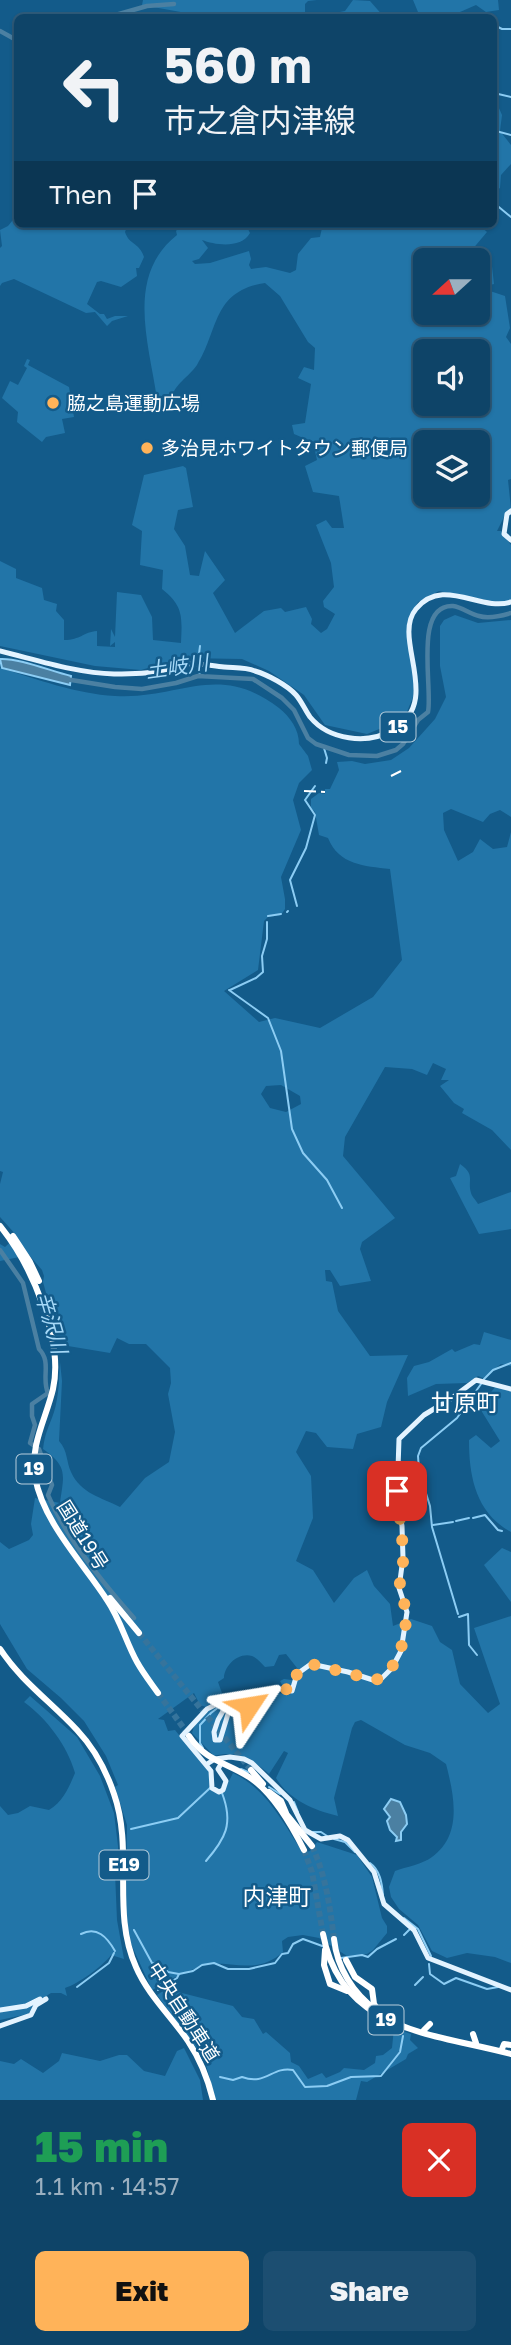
<!DOCTYPE html>
<html lang="en">
<head>
<meta charset="utf-8">
<style>
	body { margin:0; font-family:"Golos Text","Noto Sans JP",sans-serif; background:#1c4e71; color:#f1f3f6; height:100vh; display:flex; flex-direction:column; font-size:26px; white-space:nowrap }
	* { box-sizing:border-box; margin:0 }
	p { font-size:23px; color:#9bb0c0 }
	.icon { flex:none; width:38px; height:38px; fill:none; stroke:currentColor; stroke-width:2; stroke-linecap:round; stroke-linejoin:round }
	.map { position:relative; height:2100px; overflow:hidden }
	.drawer { display:flex; flex-direction:column; background:#0e4468; flex:1 }
	.drawer>* { flex:none }
	.banner { position:absolute; left:14px; top:14px; width:483px; height:214px; border-radius:10px; box-shadow:0 2px 5px #0004,0 0 0 2px #2e5c7c; background:#0e4468; color:#f1f3f6; overflow:hidden }
	.needle { width:46px; rotate:249deg }
	.tools { position:absolute; left:413px; top:248px; display:grid; gap:14px }
	.tools a { display:grid; place-items:center; width:77px; height:77px; border-radius:10px; background:#0e4468; box-shadow:0 2px 5px #0004,0 0 0 2px #2e5c7c; font-size:35px }
	.pin { position:absolute; display:grid; place-items:center; width:60px; height:60px; color:#fff; margin:-30px; border-radius:14px; box-shadow:0 4px 10px #0006 }
	.me { position:absolute; width:77px; margin:-38px; rotate:57deg; stroke-linejoin:round; filter:drop-shadow(0 0 5px #0008) }
	.turn { display:flex; align-items:center; gap:24px; height:147px; padding:0 35px; font-size:32px }
	.turn .icon { width:91px; height:91px; stroke-width:2.5 }
	.turn b { display:block; font-size:49px; line-height:60px }
	.then { display:flex; align-items:center; height:66px; padding:0 35px; background:#0003; gap:14px; font-size:26px }
	.round { display:grid; place-items:center; flex:none; width:74px; height:74px; border-radius:10px; background:#1c4e71 }
	.overview { display:flex; align-items:center; justify-content:space-between; height:119px; padding:0 35px }
	h1 { font-size:42px; font-weight:800; line-height:52px; color:#1e9e55 }
	.cta { display:flex; gap:14px; margin-top:auto; padding:14px 35px }
	.cta a { flex:1; height:80px; border-radius:10px; background:#ffb359; color:#111; font-size:28px; font-weight:800; line-height:80px; text-align:center }
	.cta a+a { background:#1c4e71; color:#f1f3f6 }
	.map>svg:first-child { display:block }
	.green { fill:#2275a8; fill-rule:evenodd }
	.water { fill:#4b80a2; stroke:#8ccdf4; stroke-width:2 }
	.lines { fill:none; stroke-linecap:round; stroke-linejoin:round }
	.stream { stroke:#8ccdf4; stroke-width:2 }
	.river { stroke:#4b80a2; stroke-width:4.5 }
	.highway-tunnel { stroke:#36749c; stroke-width:6; stroke-dasharray:6 3; stroke-linecap:butt }
	.major { stroke:#e3f3ff; stroke-width:5 }
	.highway { stroke:#fff; stroke-width:6 }
	.rail { stroke:#fff; stroke-width:2; stroke-dasharray:12 5; stroke-linecap:butt }
	.route { stroke:#ffb359; stroke-width:12; stroke-dasharray:0 21.6 }
	.poi-dot { fill:#ffb359; stroke:#135b8a; stroke-width:2.5 }
	.labels { text-anchor:middle; stroke-width:5; stroke-linejoin:round; paint-order:stroke }
	.shield { fill:#135b8a; stroke:#b8cedc; stroke-width:2 }
	.shield-label { font-size:18px; font-weight:bold; fill:#fff }
	.poi-label { font-size:19px; fill:#fff; stroke:#135b8a; text-anchor:start }
	.street-label { font-size:19px; fill:#fff; stroke:#135b8a }
	.water-label { font-size:21px; font-style:italic; fill:#a6d9f8; stroke:#135b8a }
	.quarter-label { font-size:23px; fill:#fff; stroke:#135b8a }
</style>
</head>
<body>
<div class="map">
<svg width="511" height="2100" viewBox="0 0 511 2100">
	<rect width="100%" height="100%" fill="#135b8a"/>
	<g class="green">
		<path d="M143 0H317L308 1 305 4V18L208 17 142 5Z"/>
		<path d="M353 0 370 1 384 17H327L330 14 345 11Z"/>
		<path d="M413 0H498L499 10 486 12 476 5 460 12H418Z"/>
		<path d="M494 59 499 62 495 99 502 115 500 131 511 145V164L501 175 500 188 494 192Z"/>
		<path d="M17 215 18 224H91L127 227 125 232C129 245 139 242 144 257L139 268H136L137 276 121 287 101 281 97 282 87 304 100 314H104L107 319 115 316H128L112 321 107 326 95 312 86 313 14 279 2 283 0 286V248L2 246 0 230 8 226Z"/>
		<path d="M182 224H241L243 228 247 227 250 233C241 249 215 245 202 240L208 248 199 259 192 261 195 264 210 263 249 251 251 259 249 265 251 269 266 267 290 273 296 270 298 254 311 238 320 237 322 228 314 229 312 224H478L487 232 471 251 492 266 494 284 478 288V261H425V313H478V293L487 290 505 296 510 328 506 337 511 344V479L508 480 511 509 505 515 497 531H501L511 545V601L497 602 439 591 418 602 407 623 415 675 413 697 404 719 367 734 325 725 304 695 269 671 242 659 183 658 141 670 95 666 0 646V561L16 569V578L42 588 44 600 57 604 56 611 64 620V640C81 640 83 632 97 631V646L115 647V642L110 646 111 629 115 637 117 592 141 595 152 617 153 640 181 643C182 618 184 606 162 589L163 570 140 565 142 531 132 525 144 475 183 466 186 468 193 507 178 510 174 529 185 546 190 575 199 576 205 551 225 580 213 593 235 633 264 611 281 608 285 612 306 607 312 619 311 624 321 633 327 629 335 614 324 607 323 601 334 587 331 563 316 525 326 520 332 528H344L339 496 313 492 305 466 317 460 313 442 294 434 292 425 305 423 311 384 298 378 304 367 314 370 315 348 308 342 280 296 265 283C212 291 219 330 197 365 188 378 175 383 171 399H157C149 343 125 276 177 235L176 231ZM425 352H478V404H425ZM425 443H478V495H425Z"/>
		<path d="M27 359 30 360 28 365 69 387 74 417 62 419 65 433 46 437 42 442 17 422 18 412 2 398 10 381 18 385 27 368 24 366Z"/>
		<path d="M455 615 478 623 511 620V817L500 810 490 814 483 822 451 809 443 813 444 830 458 861 473 852 480 839 493 849 507 847 511 832V1150L492 1130 462 1113 464 1109 454 1103 440 1086 449 1080H441L446 1069 433 1063 427 1075 412 1069 385 1067 345 1137 343 1156 395 1218 362 1242 360 1249 371 1281 340 1286 330 1270H325L326 1281 332 1282 338 1311 370 1356 408 1355 387 1402 381 1427 357 1434 353 1449 327 1447 316 1433 306 1431 296 1452 311 1476 313 1518 296 1561 313 1570 334 1603 354 1578 367 1570 374 1586 390 1604 393 1626 411 1619 432 1626 440 1642 452 1650 460 1684 488 1713 500 1704 474 1628 511 1616V1963L495 1957 467 1953 447 1958 432 1951 418 1925 399 1909 391 1897 389 1887 395 1871C406 1867 423 1864 432 1857 463 1835 454 1795 446 1764L430 1753 405 1745 361 1720 355 1722 352 1728 334 1798 338 1816C314 1810 289 1800 276 1778L288 1753 284 1751 269 1774C252 1759 237 1750 214 1756L192 1733C195 1720 207 1710 218 1705L230 1708 235 1713C255 1709 270 1688 289 1695L294 1690 282 1685 280 1681 284 1679 298 1681 301 1673 286 1654 279 1655 274 1666 265 1667C261 1663 257 1658 252 1656 237 1652 224 1667 224 1678L218 1682 222 1693H226V1698L218 1699 206 1707 200 1705 194 1693 158 1719 164 1720 168 1731 175 1730 209 1772 213 1792 223 1793 233 1773C267 1789 283 1823 303 1853L310 1851 317 1842 357 1855 372 1877 382 1918 387 1926V1933L373 1950 367 1954 347 1956 319 1938 303 1935 288 1937 282 1941 283 1952C257 1975 234 1961 205 1964 200 1964 196 1969 191 1970 176 1975 167 1983 152 1990L131 1944 126 1917 127 1825 115 1787 118 1785 106 1756 84 1721 61 1698 27 1669 0 1624V1542L9 1549 29 1540 33 1535 31 1524 35 1498 60 1503C64 1474 68 1467 43 1449 45 1432 49 1427 54 1412 59 1396 59 1379 60 1362L62 1381 59 1441C68 1451 66 1461 71 1472 81 1494 101 1497 120 1507L145 1478 169 1462 175 1432 168 1394 171 1383 170 1368 146 1344H129L117 1338 110 1353 62 1345 56 1340 53 1318 43 1282 44 1276 42 1270 29 1255 0 1261V1244L5 1247 17 1236 0 1217V1184L3 1172 0 1171V668C37 679 76 694 115 696 180 700 217 661 279 708 290 717 299 729 299 744L308 756 312 770 299 783 293 800 301 830 281 877 285 899V909L281 915 268 917 264 921 258 970 224 991 259 1022 275 1018 320 1028 373 997 402 960 390 869C364 866 339 865 328 838L319 835 315 812 311 808V799L319 793 325 794V789H330L339 770 337 762 352 761 365 764 391 760 409 748 435 719 446 697 440 666V626L444 620ZM281 1085 300 1096 301 1104 286 1112 270 1108 261 1094 266 1086Z"/>
		<path d="M460 1164C476 1175 467 1180 471 1193 472 1197 476 1200 478 1204L511 1192V1229L479 1234 450 1178 456 1176Z"/>
		<path d="M484 1332 511 1340V1366L501 1364 483 1378 478 1376 467 1383 436 1384 408 1396 407 1378 414 1366 429 1362 452 1349 455 1352 474 1344 480 1345Z"/>
		<path d="M496 1386 511 1391V1532C476 1513 469 1477 469 1440L476 1435 491 1448 500 1441 479 1407Z"/>
		<path d="M502 1548 511 1552V1602L484 1565Z"/>
		<path d="M30 1696 77 1737 100 1776 114 1813 118 1846V1870L115 1873 117 1920 124 1959 111 1955C103 1966 78 1984 65 1988L67 1996 61 1993H51L40 2000 28 2014 0 2020V1806L8 1815 18 1813 30 1806 49 1810C63 1802 69 1787 75 1773 67 1745 47 1719 24 1702Z"/>
		<path d="M175 1983 178 1992 233 2006 242 2017 254 2019 263 2034 266 2032 290 2053 291 2062 299 2066 308 2079 322 2073 326 2078 340 2072 344 2068 364 2070 375 2063 376 2056 383 2055 392 2048 394 2028 411 2034 410 2040 418 2048 408 2054 406 2059 367 2082 361 2081 356 2100H216L204 2058 157 1995Z"/>
		<path d="M184 2048 200 2080 203 2100H0V2061L14 2064 21 2059 43 2073 59 2061 62 2053 100 2061 119 2055H127L144 2071 165 2076 177 2051Z"/>
	</g>
	<g class="water">
		<path d="M0 659C20 658 50 671 71 676L70 685 2 668Z"/>
		<path d="M391 1799 400 1802 406 1815 407 1824 401 1832V1840L396 1841 397 1837 390 1830 387 1821 390 1817 384 1809Z"/>
	</g>
	<g class="lines">
		<g class="stream">
			<path d="M407 18 410 14 440 18"/>
			<path d="M494 25 502 29H511"/>
			<path d="M494 93 511 97"/>
			<path d="M496 131 511 135"/>
			<path d="M494 203 511 217"/>
			<path d="M198 662 200 646"/>
			<path d="M198 668 200 676"/>
			<path d="M324 748 327 758 326 763"/>
			<path d="M297 906 290 880 306 848 315 815 305 800 315 786"/>
			<path d="M287 912 288 911"/>
			<path d="M268 916 281 914"/>
			<path d="M229 990 268 1018 281 1051 292 1129 303 1153 327 1180 342 1208"/>
			<path d="M230 990 256 978 263 972 262 956 267 939V922"/>
			<path d="M484 1379 493 1370 511 1363"/>
			<path d="M473 1518 485 1515 498 1530 502 1531"/>
			<path d="M456 1521 469 1518"/>
			<path d="M433 1525 453 1522"/>
			<path d="M458 1614 432 1527 430 1506 419 1471 418 1456 421 1448 457 1418 481 1384"/>
			<path d="M459 1617 468 1614 469 1645 477 1655"/>
			<path d="M203 1748 200 1743V1725L211 1713 224 1703"/>
			<path d="M241 1769 248 1772"/>
			<path d="M269 1787 280 1794"/>
			<path d="M294 1802 298 1812"/>
			<path d="M131 1829 178 1818 210 1788"/>
			<path d="M313 1832H321L327 1836"/>
			<path d="M334 1839 345 1842 355 1852"/>
			<path d="M206 1861C225 1839 234 1824 222 1793"/>
			<path d="M370 1863C380 1870 382 1883 383 1895"/>
			<path d="M404 1918 418 1929 431 1956"/>
			<path d="M134 1930 152 1963 161 1965 168 1972 179 1974 193 1971 202 1965 214 1963 228 1969H249L275 1963 282 1954 288 1953 293 1944 303 1939 325 1947"/>
			<path d="M81 1934C97 1926 107 1937 115 1951"/>
			<path d="M404 1935 410 1929"/>
			<path d="M341 1958 362 1955 368 1957 377 1949 396 1939"/>
			<path d="M429 1964 430 1974 444 1984 456 1978 487 1989 498 1987"/>
			<path d="M415 1985 423 1977"/>
			<path d="M77 1987 109 1963 114 1953"/>
			<path d="M158 1990 177 1978 179 1974"/>
			<path d="M220 2077 233 2080 242 2077C266 2086 272 2066 293 2070L305 2087 327 2086 351 2077 381 2076 400 2052 403 2036"/>
		</g>
		<g class="river">
			<path d="M105 18 147 6 174 4"/>
			<path d="M0 31 18 41"/>
			<path d="M65 679 115 687 142 689 176 683 198 676 253 679 282 698 294 710 308 738 316 744 349 755 377 756 396 750 403 744 418 720 428 712C433 688 413 604 453 606 462 607 470 614 479 616 488 619 501 616 511 613"/>
			<path d="M0 1250 23 1283 39 1349C52 1362 41 1378 48 1393L32 1404V1416L35 1425 30 1443 33 1445"/>
			<path d="M39 1449 52 1485 48 1495C67 1539 102 1582 134 1618"/>
		</g>
		<g class="highway-tunnel">
			<path d="M139 1633 251 1770"/>
			<path d="M158 1693 188 1734"/>
			<path d="M312 1846C326 1876 330 1907 334 1939"/>
			<path d="M304 1850 312 1872 323 1934"/>
		</g>
		<g class="major">
			<path d="M511 511 507 514 504 534 511 540"/>
			<path d="M0 651C37 660 76 673 114 674 129 674 146 674 161 671 170 669 178 665 187 664 199 663 212 666 224 667 234 668 245 667 255 671 268 675 287 685 296 695 302 702 305 710 310 717 329 740 367 745 393 730 444 700 391 639 416 609 443 576 480 612 511 602"/>
			<path d="M207 1764 215 1759 230 1757 244 1759 252 1763 290 1800 305 1830 321 1839 340 1836 348 1840 374 1872 384 1904 414 1930 428 1958 511 1990"/>
			<path d="M221 1764 218 1769 226 1781 223 1790 219 1792 212 1788 211 1771 182 1736 207 1709 225 1700 228 1702 218 1720 214 1732 215 1740H220L228 1714 249 1706 274 1688 292 1691 297 1674 311 1664 348 1672 373 1680 381 1679 392 1668 401 1651 407 1612 399 1588 403 1558 402 1526 397 1498 399 1439 424 1415 452 1398 476 1380 511 1389"/>
			<path d="M0 2010 26 2006 40 1999"/>
			<path d="M0 2026 31 2015 36 2005 46 1999"/>
		</g>
		<g class="highway">
			<path d="M0 1226C31 1264 64 1340 53 1389 46 1419 30 1444 35 1477 43 1522 83 1563 107 1600 120 1619 126 1642 137 1662 143 1673 151 1683 158 1693"/>
			<path d="M13 1236 30 1262 39 1281"/>
			<path d="M110 1598 139 1633"/>
			<path d="M0 1649C21 1681 51 1702 77 1730 94 1748 106 1770 114 1794 134 1851 111 1912 136 1967 148 1995 171 2016 188 2041 200 2059 208 2079 213 2100"/>
			<path d="M189 1736C207 1763 228 1762 252 1779 274 1795 292 1826 304 1850"/>
			<path d="M251 1770 263 1784"/>
			<path d="M269 1792 281 1801 286 1813"/>
			<path d="M287 1815 312 1846"/>
			<path d="M323 1934C341 2032 433 2033 511 2054"/>
			<path d="M334 1939C337 1968 353 1993 376 2010"/>
			<path d="M325 1950 324 1965 330 1984 347 1991"/>
			<path d="M346 1960 355 1977 372 1989 374 2004 378 2010"/>
			<path d="M424 2030 430 2024"/>
			<path d="M473 2034 476 2043"/>
			<path d="M502 2049 504 2044 511 2045"/>
		</g>
		<g class="rail">
			<path d="M391 776 401 771"/>
			<path d="M304 791 325 792"/>
		</g>
	</g>
	<g class="lines">
		<path class="route" d="M249 1706 274 1688 292 1690 297 1674 311 1664 375 1680 384 1677 397 1660 404 1639 407 1612 399 1588 403 1567V1548L397 1491"/>
	</g>
	<g class="poi-dot">
		<circle cx="53" cy="403" r="7"/>
		<circle cx="147" cy="448" r="7"/>
	</g>
	<g class="labels">
		<g class="shield">
			<rect x="380.5" y="712.5" width="35" height="29" rx="5"/>
			<rect x="16.5" y="1454.5" width="35" height="29" rx="5"/>
			<rect x="99.5" y="1850.5" width="49" height="29" rx="5"/>
			<rect x="368.5" y="2005.5" width="35" height="29" rx="5"/>
		</g>
		<g class="shield-label">
			<text x="398" y="733">15</text>
			<text x="34" y="1475">19</text>
			<text x="124" y="1871">E19</text>
			<text x="386" y="2026">19</text>
		</g>
		<g class="poi-label">
			<text x="67" y="410">脇之島運動広場</text>
			<text x="161" y="455">多治見ホワイトタウン郵便局</text>
		</g>
		<g class="street-label">
			<text transform="translate(83 1535) rotate(58)" y="7">国道19号</text>
			<text transform="translate(184 2012) rotate(57)" y="7">中央自動車道</text>
		</g>
		<g class="water-label">
			<text transform="translate(177 667) rotate(-8)" y="7">土岐川</text>
			<text transform="translate(51 1323) rotate(74)" y="7">辛沢川</text>
		</g>
		<g class="quarter-label">
			<text x="465" y="1411">廿原町</text>
			<text x="277" y="1905">内津町</text>
		</g>
	</g>
</svg>
<div class="tools">
<a><svg class="needle" viewBox="-14 -14 28 28"><path d="M0-13l5 13h-10z" fill="#e53935"/><path d="M0 13l5-13h-10z" fill="#9bb0c0"/></svg></a>
<a><svg class="icon" aria-label="sound" viewBox="0 0 24 24"><path d="M4 9h4l5-4v14l-5-4H4zM17 9q2 3 0 6"/></svg></a>
<a><svg class="icon" aria-label="layers" viewBox="0 0 24 24"><path d="M12 4l9 5-9 5-9-5zM3 14l9 5 9-5"/></svg></a>
</div>
<div class="pin" style="left:397px;top:1491px;background:#d93025"><svg class="icon" aria-label="arrive" viewBox="0 0 24 24"><path d="M6 21V4h12l-3 4 3 4H6"/></svg></div>
<svg class="me" style="left:249px;top:1706px" viewBox="-20 -20 40 40"><path d="M0-17L14 15 0 8-14 15z" fill="#ffb359" stroke="#fff" stroke-width="4"/></svg>
<div class="banner">
<div class="turn"><svg class="icon" aria-label="left" viewBox="0 0 24 24"><path d="M17 20v-9H6M10 6l-5 5 5 5"/></svg><div><b>560 m</b>市之倉内津線</div></div>
<div class="then">Then<svg class="icon" aria-label="arrive" viewBox="0 0 24 24"><path d="M6 21V4h12l-3 4 3 4H6"/></svg></div>
</div>
</div>
<section class="drawer">
<div class="overview"><div><h1>15 min</h1><p>1.1 km · 14:57</p></div><a class="round" style="background:#d93025;color:#fff"><svg class="icon" aria-label="close" viewBox="0 0 24 24"><path d="M6 6l12 12M18 6L6 18"/></svg></a></div>
<div class="cta"><a>Exit</a><a>Share</a></div>
</section>
</body>
</html>
